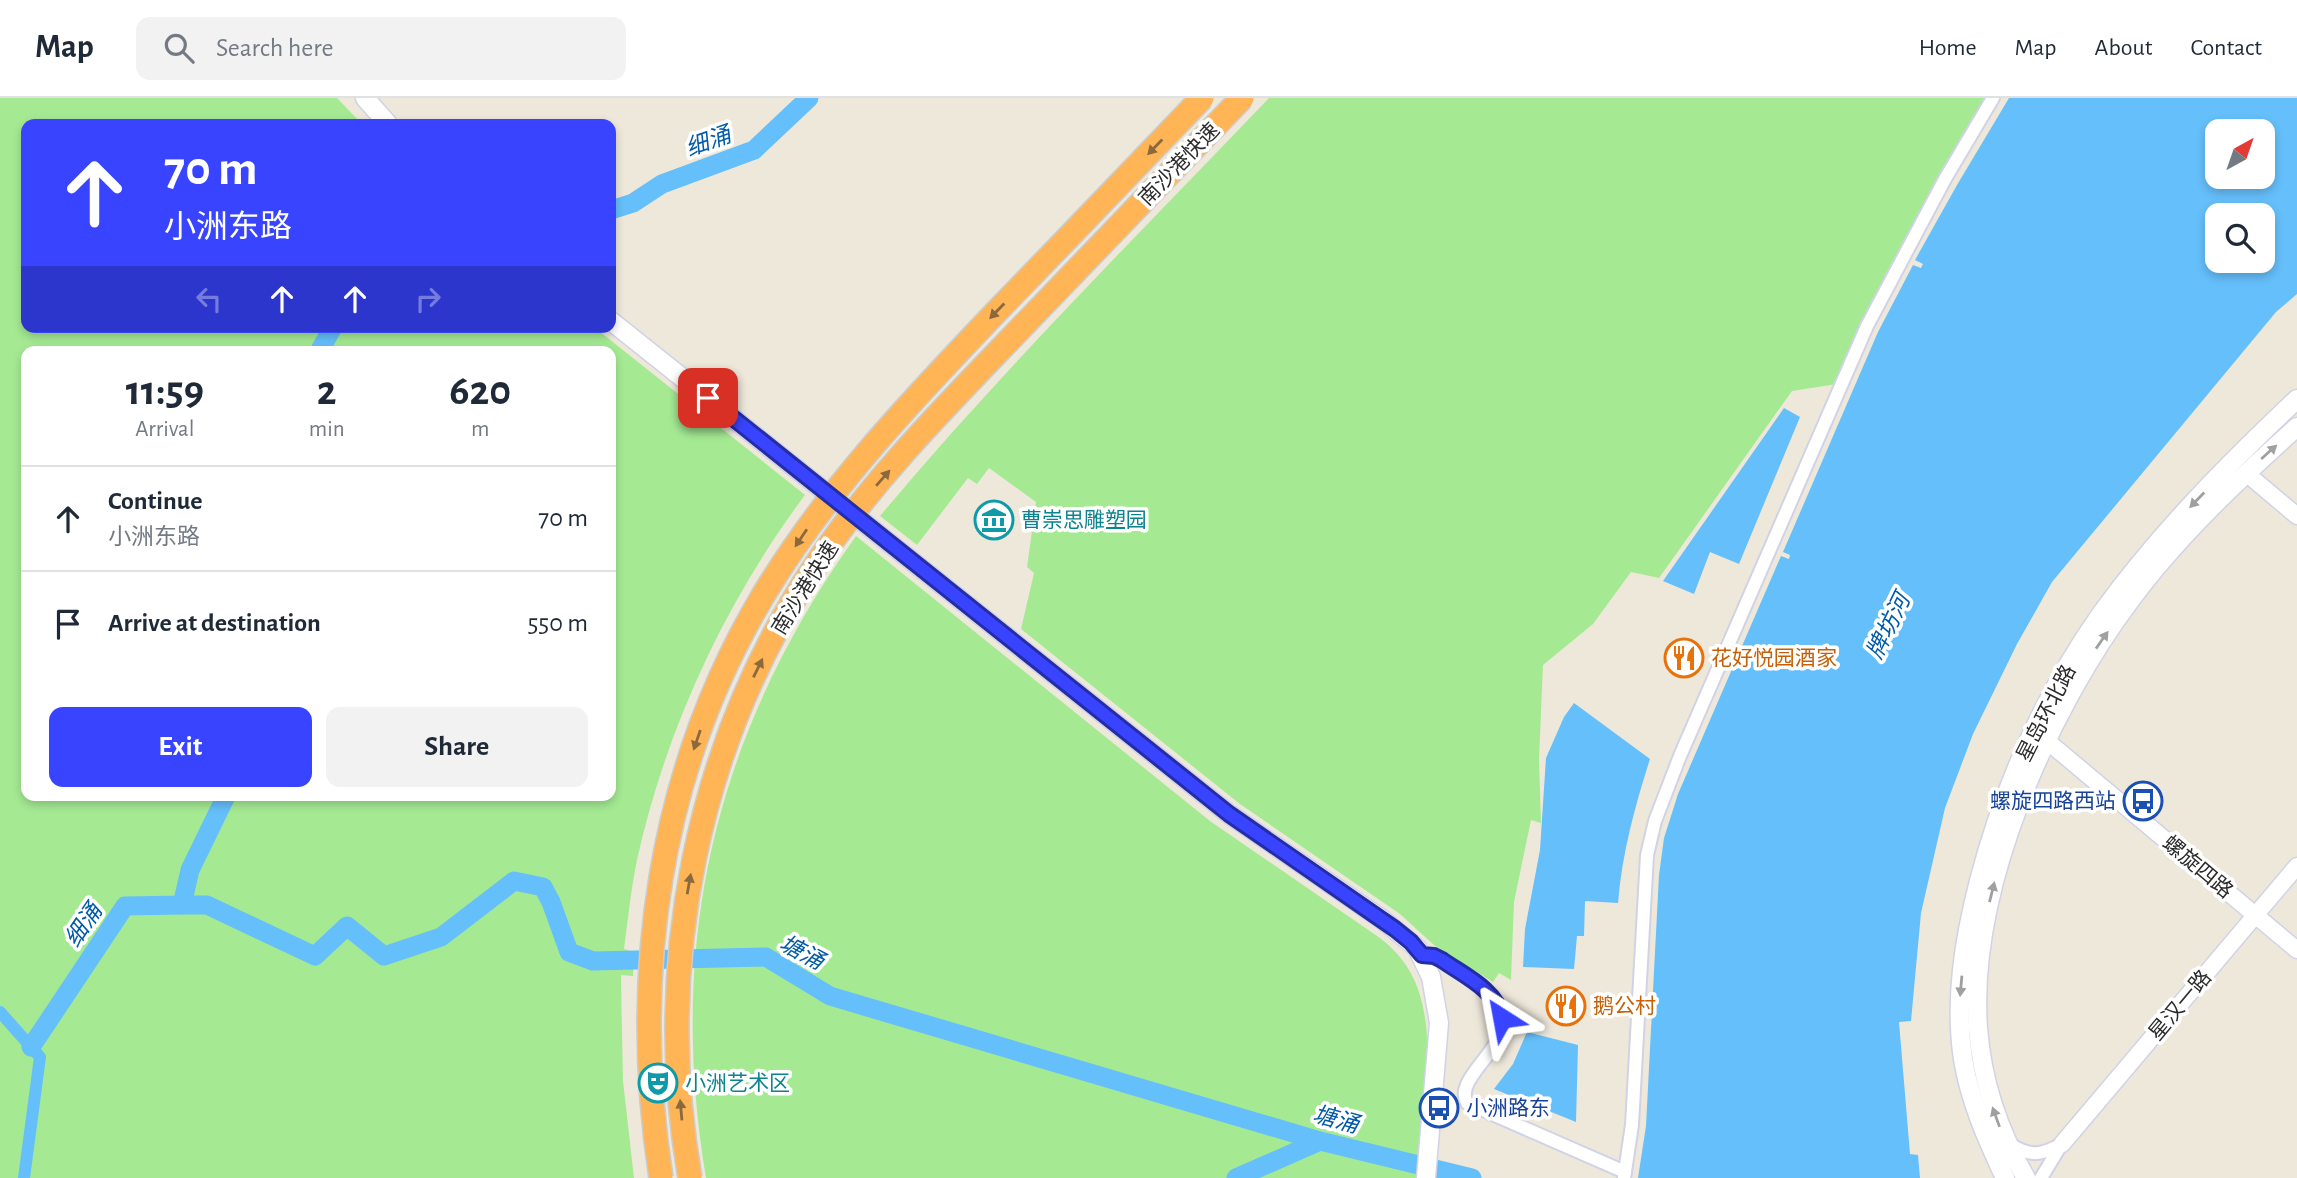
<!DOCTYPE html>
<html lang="en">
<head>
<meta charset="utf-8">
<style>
	body { margin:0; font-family:"Alegreya Sans","Noto Sans SC",sans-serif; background:#f2f2f3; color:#1f2937; height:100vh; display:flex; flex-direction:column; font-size:26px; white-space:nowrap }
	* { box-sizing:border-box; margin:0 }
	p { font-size:23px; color:#747a83 }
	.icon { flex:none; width:38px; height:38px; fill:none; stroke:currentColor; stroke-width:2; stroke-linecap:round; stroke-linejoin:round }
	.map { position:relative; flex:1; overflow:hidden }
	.side { position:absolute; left:21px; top:248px; width:595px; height:455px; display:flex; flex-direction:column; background:#fff; border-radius:14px; box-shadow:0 4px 10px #0003 }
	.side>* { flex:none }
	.top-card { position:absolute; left:21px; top:21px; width:595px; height:214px; border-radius:14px; box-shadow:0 4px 10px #0003; background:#3844ff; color:#fff; overflow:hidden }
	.needle { width:46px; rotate:40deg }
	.buttons { position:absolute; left:2205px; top:21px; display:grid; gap:14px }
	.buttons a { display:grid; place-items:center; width:70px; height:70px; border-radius:14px; background:#fff; box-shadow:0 4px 10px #0003; font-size:35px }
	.pin { position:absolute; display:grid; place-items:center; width:60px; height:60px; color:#fff; margin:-30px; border-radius:14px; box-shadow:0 4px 10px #0006 }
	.me { position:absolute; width:77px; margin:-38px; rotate:326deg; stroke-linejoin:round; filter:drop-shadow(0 0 5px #0008) }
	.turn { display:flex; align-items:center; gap:24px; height:147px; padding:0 28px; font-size:32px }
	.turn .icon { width:91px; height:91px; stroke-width:2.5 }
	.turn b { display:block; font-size:49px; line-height:60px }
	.lanes { display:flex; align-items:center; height:66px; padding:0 28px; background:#0003; justify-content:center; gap:35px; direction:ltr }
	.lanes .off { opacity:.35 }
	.eta { display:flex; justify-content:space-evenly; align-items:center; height:119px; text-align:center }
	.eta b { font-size:42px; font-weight:700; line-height:49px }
	.cta { display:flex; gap:14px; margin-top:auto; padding:14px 28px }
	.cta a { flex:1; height:80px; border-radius:14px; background:#3844ff; color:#fff; font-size:28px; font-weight:700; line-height:80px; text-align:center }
	.cta a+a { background:#f2f2f3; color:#1f2937 }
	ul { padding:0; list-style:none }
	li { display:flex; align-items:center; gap:21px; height:105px; padding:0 28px; border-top:2px solid #e0e1e3 }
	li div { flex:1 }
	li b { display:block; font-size:26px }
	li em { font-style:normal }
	header { display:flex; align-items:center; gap:42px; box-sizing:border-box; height:98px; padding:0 35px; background:#fff; border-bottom:2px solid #e0e1e3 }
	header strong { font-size:33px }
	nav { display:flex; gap:38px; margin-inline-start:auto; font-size:24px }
	.search { width:490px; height:63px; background:#f2f2f3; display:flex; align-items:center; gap:18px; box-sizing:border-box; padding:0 24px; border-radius:14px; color:#747a83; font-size:26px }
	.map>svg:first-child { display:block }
	.green { fill:#a5ea93; fill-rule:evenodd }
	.water { fill:#65bffa; fill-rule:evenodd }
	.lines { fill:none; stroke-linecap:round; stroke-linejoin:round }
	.canal { stroke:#65bffa; stroke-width:12 }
	.river { stroke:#65bffa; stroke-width:19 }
	.minor-casing { stroke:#d1d2e5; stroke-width:16 }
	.tertiary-casing { stroke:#d1d2e5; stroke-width:19 }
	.secondary-casing { stroke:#d1d2e5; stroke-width:21 }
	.minor { stroke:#fff; stroke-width:12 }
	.tertiary { stroke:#fff; stroke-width:16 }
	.secondary { stroke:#fff; stroke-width:18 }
	.motorway-bridge-casing { stroke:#ccc; stroke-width:26; stroke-linecap:butt }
	.motorway-bridge { stroke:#ffb456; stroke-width:23 }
	.oneway { fill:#8a693e }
	.oneway2 { fill:#a0a0a0 }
	.route-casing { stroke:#242ca6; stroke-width:18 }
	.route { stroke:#3844ff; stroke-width:12 }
	.labels { text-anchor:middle; stroke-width:7; stroke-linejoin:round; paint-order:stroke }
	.street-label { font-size:21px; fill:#2b2b2b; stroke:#fff }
	.culture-label { font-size:21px; fill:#0d838f; stroke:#fff; text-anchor:start }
	.food-label { font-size:21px; fill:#c56008; stroke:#fff; text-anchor:start }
	.transit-label { font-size:21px; fill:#164399; stroke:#fff; text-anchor:end }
	.water-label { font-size:23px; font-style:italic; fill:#015aa9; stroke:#fff }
</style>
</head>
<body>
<header>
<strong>Map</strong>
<div class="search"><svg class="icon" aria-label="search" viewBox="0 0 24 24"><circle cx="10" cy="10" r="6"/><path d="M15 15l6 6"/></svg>Search here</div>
<nav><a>Home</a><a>Map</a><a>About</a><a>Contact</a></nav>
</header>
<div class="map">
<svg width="2297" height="1080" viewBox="0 0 2297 1080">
	<rect width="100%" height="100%" fill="#eee8db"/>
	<g class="green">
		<path d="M0 0H337L362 26H26V229H594L805 397C725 504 666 631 637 762 631 791 628 821 624 851L634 854 633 878 621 877V881L623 983 634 1080H0ZM26 254H611V698H26Z"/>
		<path d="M1269 0H1988L1837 286 1792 293 1659 480 1631 474 1593 526 1543 567 1539 662 1541 725 1531 722 1514 804 1511 882 1499 875 1493 884 1435 848 1400 816 1240 706 1021 531 1034 475 1027 469 1036 404 989 370 977 386 968 380 917 447 880 418C1002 272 1138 137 1269 0Z"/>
		<path d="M856 438 1210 723 1380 840C1419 870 1426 907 1428 954L1418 1080H706C666 841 716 634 856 438Z"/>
	</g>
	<g class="water">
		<path d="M2009 0H2297V196L2276 214 2052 484 2017 546 1973 636 1945 710 1921 815 1911 923 1899 924 1910 1056 1918 1057 1920 1080H1638L1646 1028 1659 777 1664 740 1678 696 1781 458 1789 461 1790 457 1783 454 1878 234 1913 167 1921 170 1923 166 1915 162 1957 87ZM2263 33V79H2217V33ZM2217 117H2263V163H2217Z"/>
		<path d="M1784 310 1800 319 1739 466 1710 454 1694 496 1663 483Z"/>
		<path d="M1574 605 1650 661C1635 708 1622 755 1618 805L1585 803 1584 838H1577L1574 871 1523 869 1525 831 1540 752 1546 660 1564 619Z"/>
		<path d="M1527 934 1578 947 1576 1024 1494 991 1513 966Z"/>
	</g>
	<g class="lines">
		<path class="canal" d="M0 914 40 959 24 1080"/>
		<g class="river">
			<path d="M611 112 633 105 662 86 754 52 809 0"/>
			<path d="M319 254 333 229"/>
			<path d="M182 807H207L315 858 347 828 384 858 441 839 514 783 543 789 551 804 569 854 593 863 766 859 830 898 1320 1043 1472 1080"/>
			<path d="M31 949 125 808 182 807 190 772 226 698"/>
			<path d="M1236 1080 1320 1043"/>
		</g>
		<defs>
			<g id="minor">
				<path d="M1422 857 1437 859 1490 896C1535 938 1450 975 1467 1005L1625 1074"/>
				<path d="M2008 1045C2030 1059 2040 1058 2062 1046"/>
				<path d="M1624 1080 1632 1027 1647 757 1655 723 1680 658 1867 228 1945 81 1993 0"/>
				<path d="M2041 1080 2061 1047"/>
			</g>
			<g id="tertiary">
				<path d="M2246 375 2297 418"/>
				<path d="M2037 637 2047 643 2297 852"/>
				<path d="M2062 1046 2297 768"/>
			</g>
			<g id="secondary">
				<path d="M365 0 388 26"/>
				<path d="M611 223 1229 716 1383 822 1417 850 1431 879 1439 925 1426 1080"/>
				<path d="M2005 1080C1987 1041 1970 1004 1963 961 1954 902 1964 841 1979 783 2003 690 2045 595 2101 516 2158 437 2227 367 2297 301"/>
				<path d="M2026 1080C1999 1034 1982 984 1978 930 1968 790 2049 610 2132 500 2179 437 2239 381 2297 329"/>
			</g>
		</defs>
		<use href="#minor" class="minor-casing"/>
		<use href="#tertiary" class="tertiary-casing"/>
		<use href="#secondary" class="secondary-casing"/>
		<use href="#minor" class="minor"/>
		<use href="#tertiary" class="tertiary"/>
		<use href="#secondary" class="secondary"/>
		<defs>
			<g id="motorway-bridge">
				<path d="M661 1080C630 878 658 673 764 496 828 390 914 300 999 211 1067 141 1135 70 1202 0"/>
				<path d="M690 1080C653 869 696 647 815 468 873 381 948 306 1020 231 1094 154 1168 77 1242 0"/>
			</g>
		</defs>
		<use href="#motorway-bridge" class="motorway-bridge-casing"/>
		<use href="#motorway-bridge" class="motorway-bridge"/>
	</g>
	<defs><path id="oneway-solid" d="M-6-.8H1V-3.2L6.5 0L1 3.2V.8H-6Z" transform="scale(1.75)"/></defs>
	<g class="oneway">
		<use href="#oneway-solid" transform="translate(1155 49) rotate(134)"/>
		<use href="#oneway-solid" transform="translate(997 213) rotate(134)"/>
		<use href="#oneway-solid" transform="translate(883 380) rotate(-49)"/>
		<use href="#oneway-solid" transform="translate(801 440) rotate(124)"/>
		<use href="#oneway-solid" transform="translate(758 570) rotate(-64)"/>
		<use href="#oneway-solid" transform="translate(697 642) rotate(109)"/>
		<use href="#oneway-solid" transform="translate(689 786) rotate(-80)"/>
		<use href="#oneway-solid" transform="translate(681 1012) rotate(-95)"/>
	</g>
	<g class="oneway2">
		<use href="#oneway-solid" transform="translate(2269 354) rotate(-42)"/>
		<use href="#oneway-solid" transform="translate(2197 402) rotate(134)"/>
		<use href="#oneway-solid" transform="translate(2102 542) rotate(-55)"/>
		<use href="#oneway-solid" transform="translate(1992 794) rotate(-76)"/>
		<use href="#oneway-solid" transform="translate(1961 888) rotate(95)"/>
		<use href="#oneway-solid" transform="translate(1996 1019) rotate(-110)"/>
	</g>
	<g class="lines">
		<defs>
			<path id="route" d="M708 300 1229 716 1395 831 1411 844 1422 857 1434 858 1442 862C1463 877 1497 892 1502 920"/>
		</defs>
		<use href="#route" class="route-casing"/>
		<use href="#route" class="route"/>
	</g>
	<defs>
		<symbol id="museum-ring" viewBox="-11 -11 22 22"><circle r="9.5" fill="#fff" stroke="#0f9aa8" stroke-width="1.5"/><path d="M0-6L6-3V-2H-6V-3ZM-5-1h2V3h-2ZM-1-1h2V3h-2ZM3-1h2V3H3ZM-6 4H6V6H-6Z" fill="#0f9aa8"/></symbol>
		<symbol id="restaurant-ring" viewBox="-11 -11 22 22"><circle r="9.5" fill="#fff" stroke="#e8710a" stroke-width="1.5"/><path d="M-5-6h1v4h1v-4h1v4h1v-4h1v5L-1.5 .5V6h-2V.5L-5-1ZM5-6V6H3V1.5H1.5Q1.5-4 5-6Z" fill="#e8710a"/></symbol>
		<symbol id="bus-ring" viewBox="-11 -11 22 22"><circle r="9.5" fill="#fff" stroke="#1a4fb4" stroke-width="1.5"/><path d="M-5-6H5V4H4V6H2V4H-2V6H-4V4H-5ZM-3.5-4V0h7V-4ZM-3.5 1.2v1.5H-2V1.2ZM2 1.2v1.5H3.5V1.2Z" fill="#1a4fb4"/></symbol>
		<symbol id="theatre-ring" viewBox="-11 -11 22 22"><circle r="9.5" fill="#fff" stroke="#0f9aa8" stroke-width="1.5"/><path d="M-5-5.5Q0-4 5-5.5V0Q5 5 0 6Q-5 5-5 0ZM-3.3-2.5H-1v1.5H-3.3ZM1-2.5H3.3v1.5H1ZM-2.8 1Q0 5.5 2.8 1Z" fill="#0f9aa8"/></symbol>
	</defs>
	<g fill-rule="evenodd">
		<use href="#museum-ring" x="972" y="400" width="44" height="44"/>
		<use href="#restaurant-ring" x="1662" y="538" width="44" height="44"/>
		<use href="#bus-ring" x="2121" y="681" width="44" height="44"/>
		<use href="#restaurant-ring" x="1544" y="886" width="44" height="44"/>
		<use href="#theatre-ring" x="636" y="963" width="44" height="44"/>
		<use href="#bus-ring" x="1417" y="988" width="44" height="44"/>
	</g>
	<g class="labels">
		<g class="street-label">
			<text transform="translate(1179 66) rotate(-46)" y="7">南沙港快速</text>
			<text transform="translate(805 490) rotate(-58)" y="7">南沙港快速</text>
			<text transform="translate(2046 615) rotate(-63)" y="7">星岛环北路</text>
			<text transform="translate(2198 769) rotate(40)" y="7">螺旋四路</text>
			<text transform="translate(2180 907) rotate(-50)" y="7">星汉一路</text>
		</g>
		<g class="culture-label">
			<text x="1021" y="429">曹崇思雕塑园</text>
			<text x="685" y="992">小洲艺术区</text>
		</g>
		<g class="food-label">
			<text x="1711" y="567">花好悦园酒家</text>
			<text x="1593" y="915">鹅公村</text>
		</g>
		<g class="transit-label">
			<text x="2116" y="710">螺旋四路西站</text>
			<text x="1466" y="1017" text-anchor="start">小洲路东</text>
		</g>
		<g class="water-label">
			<text transform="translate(708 43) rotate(-20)" y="8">细涌</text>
			<text transform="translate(1888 528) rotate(-64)" y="8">牌坊河</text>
			<text transform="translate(83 827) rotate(-56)" y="8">细涌</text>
			<text transform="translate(802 854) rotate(28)" y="8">塘涌</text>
			<text transform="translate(1336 1021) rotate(15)" y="8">塘涌</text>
		</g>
	</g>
</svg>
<div class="buttons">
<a><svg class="needle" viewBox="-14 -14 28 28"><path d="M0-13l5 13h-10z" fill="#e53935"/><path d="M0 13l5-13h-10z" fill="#747a83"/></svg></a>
<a><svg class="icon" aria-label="search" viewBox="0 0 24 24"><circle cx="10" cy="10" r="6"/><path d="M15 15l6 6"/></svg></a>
</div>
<div class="pin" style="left:708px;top:300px;background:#d93025"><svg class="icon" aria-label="arrive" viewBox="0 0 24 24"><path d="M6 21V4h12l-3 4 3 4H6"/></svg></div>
<svg class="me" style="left:1502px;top:920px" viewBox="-20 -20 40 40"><path d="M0-17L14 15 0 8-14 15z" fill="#3844ff" stroke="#fff" stroke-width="4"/></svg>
<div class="top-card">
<div class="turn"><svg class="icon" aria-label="ahead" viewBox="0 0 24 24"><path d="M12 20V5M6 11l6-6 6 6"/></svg><div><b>70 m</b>小洲东路</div></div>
<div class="lanes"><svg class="icon off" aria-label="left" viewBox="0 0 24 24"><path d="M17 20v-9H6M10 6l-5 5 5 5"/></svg><svg class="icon" aria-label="ahead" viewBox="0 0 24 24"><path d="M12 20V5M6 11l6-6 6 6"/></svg><svg class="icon" aria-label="ahead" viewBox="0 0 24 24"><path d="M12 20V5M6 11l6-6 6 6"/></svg><svg class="icon off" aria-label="right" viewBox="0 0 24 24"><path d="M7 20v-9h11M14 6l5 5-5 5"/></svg></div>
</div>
<section class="side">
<div class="eta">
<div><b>11:59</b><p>Arrival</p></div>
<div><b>2</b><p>min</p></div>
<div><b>620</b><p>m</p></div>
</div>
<ul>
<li><svg class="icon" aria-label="ahead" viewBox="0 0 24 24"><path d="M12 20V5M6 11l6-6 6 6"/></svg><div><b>Continue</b><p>小洲东路</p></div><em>70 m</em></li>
<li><svg class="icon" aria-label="arrive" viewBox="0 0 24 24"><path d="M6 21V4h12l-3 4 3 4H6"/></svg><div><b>Arrive at destination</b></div><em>550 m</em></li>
</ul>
<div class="cta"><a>Exit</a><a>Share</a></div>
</section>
</div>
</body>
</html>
